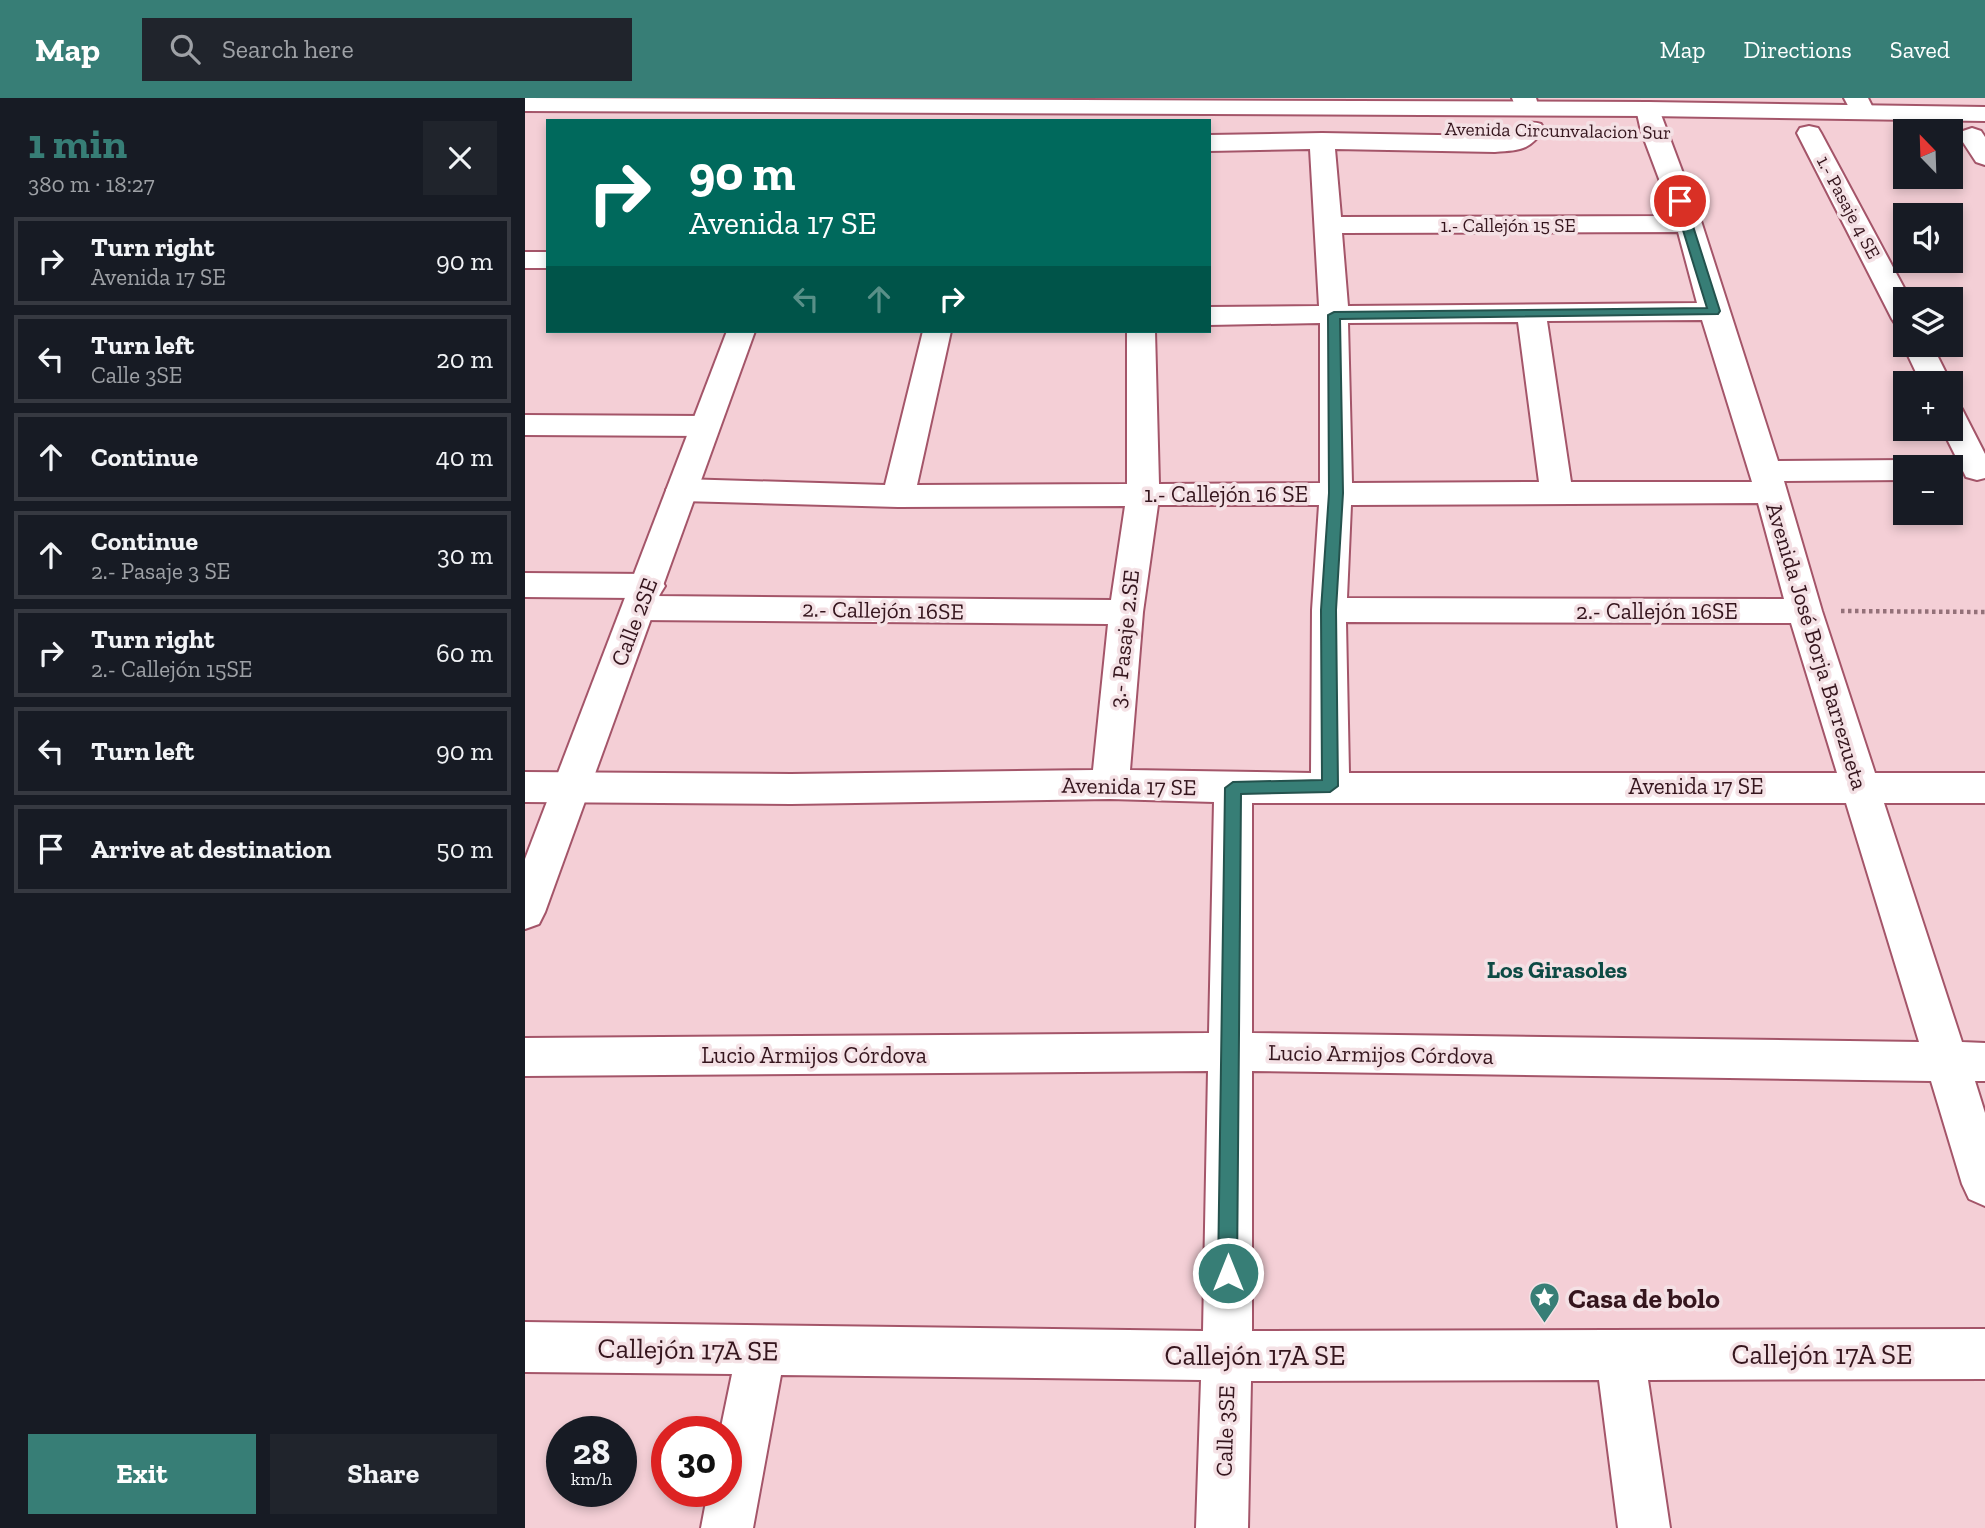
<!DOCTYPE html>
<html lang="en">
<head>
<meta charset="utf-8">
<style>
	body { margin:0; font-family:"Zilla Slab",serif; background:#20242c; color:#f1f3f6; height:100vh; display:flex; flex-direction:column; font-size:26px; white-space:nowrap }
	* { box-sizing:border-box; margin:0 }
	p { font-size:23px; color:#9ea1a6 }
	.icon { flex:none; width:38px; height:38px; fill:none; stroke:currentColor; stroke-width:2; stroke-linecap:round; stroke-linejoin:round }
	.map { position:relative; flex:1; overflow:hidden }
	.side { display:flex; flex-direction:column; background:#171b24; width:525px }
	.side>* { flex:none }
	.banner { position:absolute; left:21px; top:21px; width:665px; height:214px; border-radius:0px; box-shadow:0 4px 10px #0003; background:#00695c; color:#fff; overflow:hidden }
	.needle { width:46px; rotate:337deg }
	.controls { position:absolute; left:1368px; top:21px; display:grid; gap:14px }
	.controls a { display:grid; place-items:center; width:70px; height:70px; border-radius:0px; background:#171b24; box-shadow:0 4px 10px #0003; font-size:35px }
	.speed { position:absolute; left:21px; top:1318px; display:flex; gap:14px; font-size:35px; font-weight:700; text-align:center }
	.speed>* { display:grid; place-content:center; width:91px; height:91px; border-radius:50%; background:#171b24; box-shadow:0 4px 10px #0003; line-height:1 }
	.speed small { font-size:18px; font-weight:400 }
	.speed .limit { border:10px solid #d22; background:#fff; color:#111 }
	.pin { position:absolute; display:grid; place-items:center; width:60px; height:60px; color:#fff; margin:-30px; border:4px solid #fff; border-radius:50%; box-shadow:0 2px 7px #0007 }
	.me { position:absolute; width:77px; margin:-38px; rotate:0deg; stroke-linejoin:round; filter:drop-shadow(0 0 5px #0008) }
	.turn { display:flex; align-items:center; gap:24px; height:147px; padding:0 28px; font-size:32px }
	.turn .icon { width:91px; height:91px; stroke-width:2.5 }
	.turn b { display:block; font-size:49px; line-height:60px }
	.lanes { display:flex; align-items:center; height:66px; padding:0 28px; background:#0003; justify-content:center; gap:35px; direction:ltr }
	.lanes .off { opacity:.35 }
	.round { display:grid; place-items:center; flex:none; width:74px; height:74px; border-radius:0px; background:#20242c }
	.headline { display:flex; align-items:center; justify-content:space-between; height:119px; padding:0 28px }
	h1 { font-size:42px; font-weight:800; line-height:52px; color:#377e76 }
	.button { display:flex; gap:14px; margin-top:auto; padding:14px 28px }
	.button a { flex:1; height:80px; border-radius:0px; background:#377e76; color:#fff; font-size:28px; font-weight:800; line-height:80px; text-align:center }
	.button a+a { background:#20242c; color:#f1f3f6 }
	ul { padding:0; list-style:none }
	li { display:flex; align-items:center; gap:21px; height:88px; margin:0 14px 10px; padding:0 14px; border:4px solid #363941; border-radius:0px }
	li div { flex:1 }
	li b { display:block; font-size:26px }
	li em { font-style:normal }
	header { display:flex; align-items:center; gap:42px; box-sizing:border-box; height:98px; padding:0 35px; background:#377e76; color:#fff }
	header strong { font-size:33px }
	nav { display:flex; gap:38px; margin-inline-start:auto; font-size:24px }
	.search { width:490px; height:63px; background:#20242c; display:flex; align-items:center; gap:18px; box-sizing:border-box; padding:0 24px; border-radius:0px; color:#9ea1a6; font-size:26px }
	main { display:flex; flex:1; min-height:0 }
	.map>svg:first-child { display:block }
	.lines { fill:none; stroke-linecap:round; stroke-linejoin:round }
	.street-casing { stroke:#a45569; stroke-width:4 }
	.secondary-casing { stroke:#a45569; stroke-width:4 }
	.path { stroke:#947179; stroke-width:4.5; stroke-dasharray:3.5 3.5; stroke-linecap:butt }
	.street { fill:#fff; fill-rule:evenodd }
	.secondary { fill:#fff; fill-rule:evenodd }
	.route { fill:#377e76; stroke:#24524d; stroke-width:2 }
	.labels { text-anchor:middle; stroke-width:7; stroke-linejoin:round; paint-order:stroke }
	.far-street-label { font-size:19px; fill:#35151d; stroke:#f4e1e5 }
	.street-label { font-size:23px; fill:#35151d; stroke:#f4e1e5 }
	.neighbourhood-label { font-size:24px; font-weight:bold; fill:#0d4a44; stroke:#f4e1e5 }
	.near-poi-label { font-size:28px; font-weight:bold; fill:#35151d; stroke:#f4e1e5; text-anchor:start }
	.near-street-label { font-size:28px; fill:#35151d; stroke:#f4e1e5 }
</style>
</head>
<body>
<header>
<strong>Map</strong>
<div class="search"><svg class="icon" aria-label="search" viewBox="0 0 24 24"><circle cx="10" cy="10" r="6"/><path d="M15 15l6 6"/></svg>Search here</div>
<nav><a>Map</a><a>Directions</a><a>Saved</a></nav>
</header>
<main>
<section class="side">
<div class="headline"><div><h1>1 min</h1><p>380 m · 18:27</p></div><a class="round"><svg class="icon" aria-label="close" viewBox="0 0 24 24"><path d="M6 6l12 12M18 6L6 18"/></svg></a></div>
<ul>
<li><svg class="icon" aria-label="right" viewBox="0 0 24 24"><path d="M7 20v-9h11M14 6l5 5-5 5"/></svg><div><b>Turn right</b><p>Avenida 17 SE</p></div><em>90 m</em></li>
<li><svg class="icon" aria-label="left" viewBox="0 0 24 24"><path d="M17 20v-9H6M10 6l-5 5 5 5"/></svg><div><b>Turn left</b><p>Calle 3SE</p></div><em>20 m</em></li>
<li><svg class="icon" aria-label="ahead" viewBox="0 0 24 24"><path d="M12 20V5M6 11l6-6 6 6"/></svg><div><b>Continue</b></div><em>40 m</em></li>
<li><svg class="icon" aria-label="ahead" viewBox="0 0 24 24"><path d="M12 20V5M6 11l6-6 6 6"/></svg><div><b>Continue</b><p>2.- Pasaje 3 SE</p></div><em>30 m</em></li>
<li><svg class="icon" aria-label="right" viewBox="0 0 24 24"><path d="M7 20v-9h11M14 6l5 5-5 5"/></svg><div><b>Turn right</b><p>2.- Callejón 15SE</p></div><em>60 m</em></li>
<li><svg class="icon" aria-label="left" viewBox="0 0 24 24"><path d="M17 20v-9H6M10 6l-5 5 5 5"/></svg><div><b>Turn left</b></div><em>90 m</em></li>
<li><svg class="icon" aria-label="arrive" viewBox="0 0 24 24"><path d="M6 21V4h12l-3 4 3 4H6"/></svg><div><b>Arrive at destination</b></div><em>50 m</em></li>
</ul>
<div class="button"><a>Exit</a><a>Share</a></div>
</section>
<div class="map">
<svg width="1460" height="1430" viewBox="0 0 1460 1430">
	<rect width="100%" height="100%" fill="#f4cfd6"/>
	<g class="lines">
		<defs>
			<g id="street">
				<path d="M987 0H1011L1014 10 1011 15 1002 17 993 15Z"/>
				<path d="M1319 0H1343L1350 14 1347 19 1338 21 1329 19Z"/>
				<path d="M1123 4 1132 6 1177 126 1253 363 1381 362 1392 365 1395 369H1381V382L1259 383 1297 513 1350 675H1460V705H1359L1437 944 1460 945V983H1450L1460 1015V1108L1444 1101 1437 1086 1406 983 727 973V1233L1460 1231V1281L1123 1282 1145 1430H1093L1074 1282 726 1283 723 1430H671L676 1282 256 1277 228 1430H176L183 1393H201V1334H195L207 1276 0 1274V1224L678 1233 683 973 0 978V940L684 935 689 704 585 701 266 706 0 704V674L266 676 568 672 583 526 114 522 102 519 97 510 102 501 108 500 0 499V475L123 476 135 480 140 488 135 496 129 498 586 502 600 408 373 409 157 403 146 399 141 392 146 385 157 381 360 387 398 233H426L392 387 602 386V233H630L634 386 795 385V225L684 227V209L794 208 785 51 684 53V37L797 35 970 38 988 37C997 27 1002 22 1016 26L1019 31C1004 53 995 52 970 54L810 51 816 119 1148 118 1116 33 1111 11 1114 6ZM1153 134 1172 205 823 208 817 135ZM1177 222 1227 384H1046L1022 223ZM993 224 1014 384 827 385 823 225ZM1233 405 1259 501 822 500 826 407ZM633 407H794L787 512 786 675 605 672 618 514ZM821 524 1266 525 1312 675H824ZM727 705H1321L1394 944 727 935Z"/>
				<path d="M1284 28 1293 30 1296 35 1385 201H1381V230L1371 227 1367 221 1272 35 1275 30Z"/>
				<path d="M1447 30 1456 33 1460 39V67L1451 64 1434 38 1438 33Z"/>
				<rect x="0" y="154" width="23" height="16"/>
				<path d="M1381 244V247H1407L1426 285H1396L1378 247Z"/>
				<path d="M1426 308 1437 311 1460 356V380L1452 382 1441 379 1417 331H1426Z"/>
				<path d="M0 317 179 318 190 321 194 328 190 335 179 338 0 337Z"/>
			</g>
			<g id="secondary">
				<path d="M0 0 1123 4 1460 9V23L1123 18 0 13Z"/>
				<path d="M202 233H230L20 814 14 826 0 831V761Z"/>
			</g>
		</defs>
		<use href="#street" class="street-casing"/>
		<use href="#secondary" class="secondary-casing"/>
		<path class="path" d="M1316 513 1460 514"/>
		<use href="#street" class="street"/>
		<use href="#secondary" class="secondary"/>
	</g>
	<path class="route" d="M1155 99 1160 103 1195 213 1193 216 815 221 818 395 811 512 813 688 805 694 716 696 712 1175 710 1182 703 1184 696 1182 693 1175 700 690 708 684 797 682 796 512 804 395 803 217 809 214 1182 210 1149 103Z"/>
	<defs>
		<symbol id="sight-pin" viewBox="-11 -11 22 30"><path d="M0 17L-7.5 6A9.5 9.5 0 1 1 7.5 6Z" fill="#377e76" stroke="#f4e1e5"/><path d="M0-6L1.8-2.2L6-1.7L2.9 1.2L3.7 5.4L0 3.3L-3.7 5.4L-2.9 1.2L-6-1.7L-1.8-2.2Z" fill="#fff"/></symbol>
	</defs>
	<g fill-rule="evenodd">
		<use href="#sight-pin" x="1002" y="1182" width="35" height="47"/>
	</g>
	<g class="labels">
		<g class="far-street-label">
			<text transform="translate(1033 32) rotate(1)" y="7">Avenida Circunvalacion Sur</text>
			<text transform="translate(1324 109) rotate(62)" y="7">1.- Pasaje 4 SE</text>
			<text x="983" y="134">1.- Callejón 15 SE</text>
		</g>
		<g class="street-label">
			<text x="701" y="404">1.- Callejón 16 SE</text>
			<text transform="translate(358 512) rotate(1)" y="8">2.- Callejón 16SE</text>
			<text x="1132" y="521">2.- Callejón 16SE</text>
			<text transform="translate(109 524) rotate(-69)" y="8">Calle 2SE</text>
			<text transform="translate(599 541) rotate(-84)" y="8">3.- Pasaje 2.SE</text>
			<text transform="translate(1292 548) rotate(73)" y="8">Avenida José Borja Barrezueta</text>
			<text transform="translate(604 688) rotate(1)" y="8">Avenida 17 SE</text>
			<text x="1171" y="696">Avenida 17 SE</text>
			<text transform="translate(856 956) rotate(1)" y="8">Lucio Armijos Córdova</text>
			<text x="289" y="965">Lucio Armijos Córdova</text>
			<text transform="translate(700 1333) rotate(-88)" y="8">Calle 3SE</text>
		</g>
		<g class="neighbourhood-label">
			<text x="1032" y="880">Los Girasoles</text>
		</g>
		<g class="near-poi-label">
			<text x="1043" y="1210">Casa de bolo</text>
		</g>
		<g class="near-street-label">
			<text transform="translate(163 1251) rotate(1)" y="10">Callejón 17A SE</text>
			<text x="1297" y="1266">Callejón 17A SE</text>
			<text x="730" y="1267">Callejón 17A SE</text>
		</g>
	</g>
</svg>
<div class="controls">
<a><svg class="needle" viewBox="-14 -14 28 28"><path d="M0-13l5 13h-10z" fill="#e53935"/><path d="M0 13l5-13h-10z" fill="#9ea1a6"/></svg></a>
<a><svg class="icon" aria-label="sound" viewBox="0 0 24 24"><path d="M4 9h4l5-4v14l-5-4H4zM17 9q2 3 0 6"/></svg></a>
<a><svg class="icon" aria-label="layers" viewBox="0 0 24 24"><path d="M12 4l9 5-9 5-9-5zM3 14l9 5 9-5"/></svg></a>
<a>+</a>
<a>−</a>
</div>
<div class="speed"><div>28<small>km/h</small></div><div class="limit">30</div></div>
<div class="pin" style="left:1155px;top:103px;background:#d93025"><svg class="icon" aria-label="arrive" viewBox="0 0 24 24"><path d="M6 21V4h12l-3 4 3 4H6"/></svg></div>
<svg class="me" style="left:703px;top:1175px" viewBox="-20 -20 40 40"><circle r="17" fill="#377e76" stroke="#fff" stroke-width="3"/><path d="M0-11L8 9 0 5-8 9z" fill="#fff"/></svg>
<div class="banner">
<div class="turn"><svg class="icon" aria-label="right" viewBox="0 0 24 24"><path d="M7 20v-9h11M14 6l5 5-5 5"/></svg><div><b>90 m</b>Avenida 17 SE</div></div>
<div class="lanes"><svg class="icon off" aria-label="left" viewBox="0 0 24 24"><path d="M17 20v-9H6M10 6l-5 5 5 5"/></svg><svg class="icon off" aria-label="ahead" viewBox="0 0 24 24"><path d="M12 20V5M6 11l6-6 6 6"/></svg><svg class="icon" aria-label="right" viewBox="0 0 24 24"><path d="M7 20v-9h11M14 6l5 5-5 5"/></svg></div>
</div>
</div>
</main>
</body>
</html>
